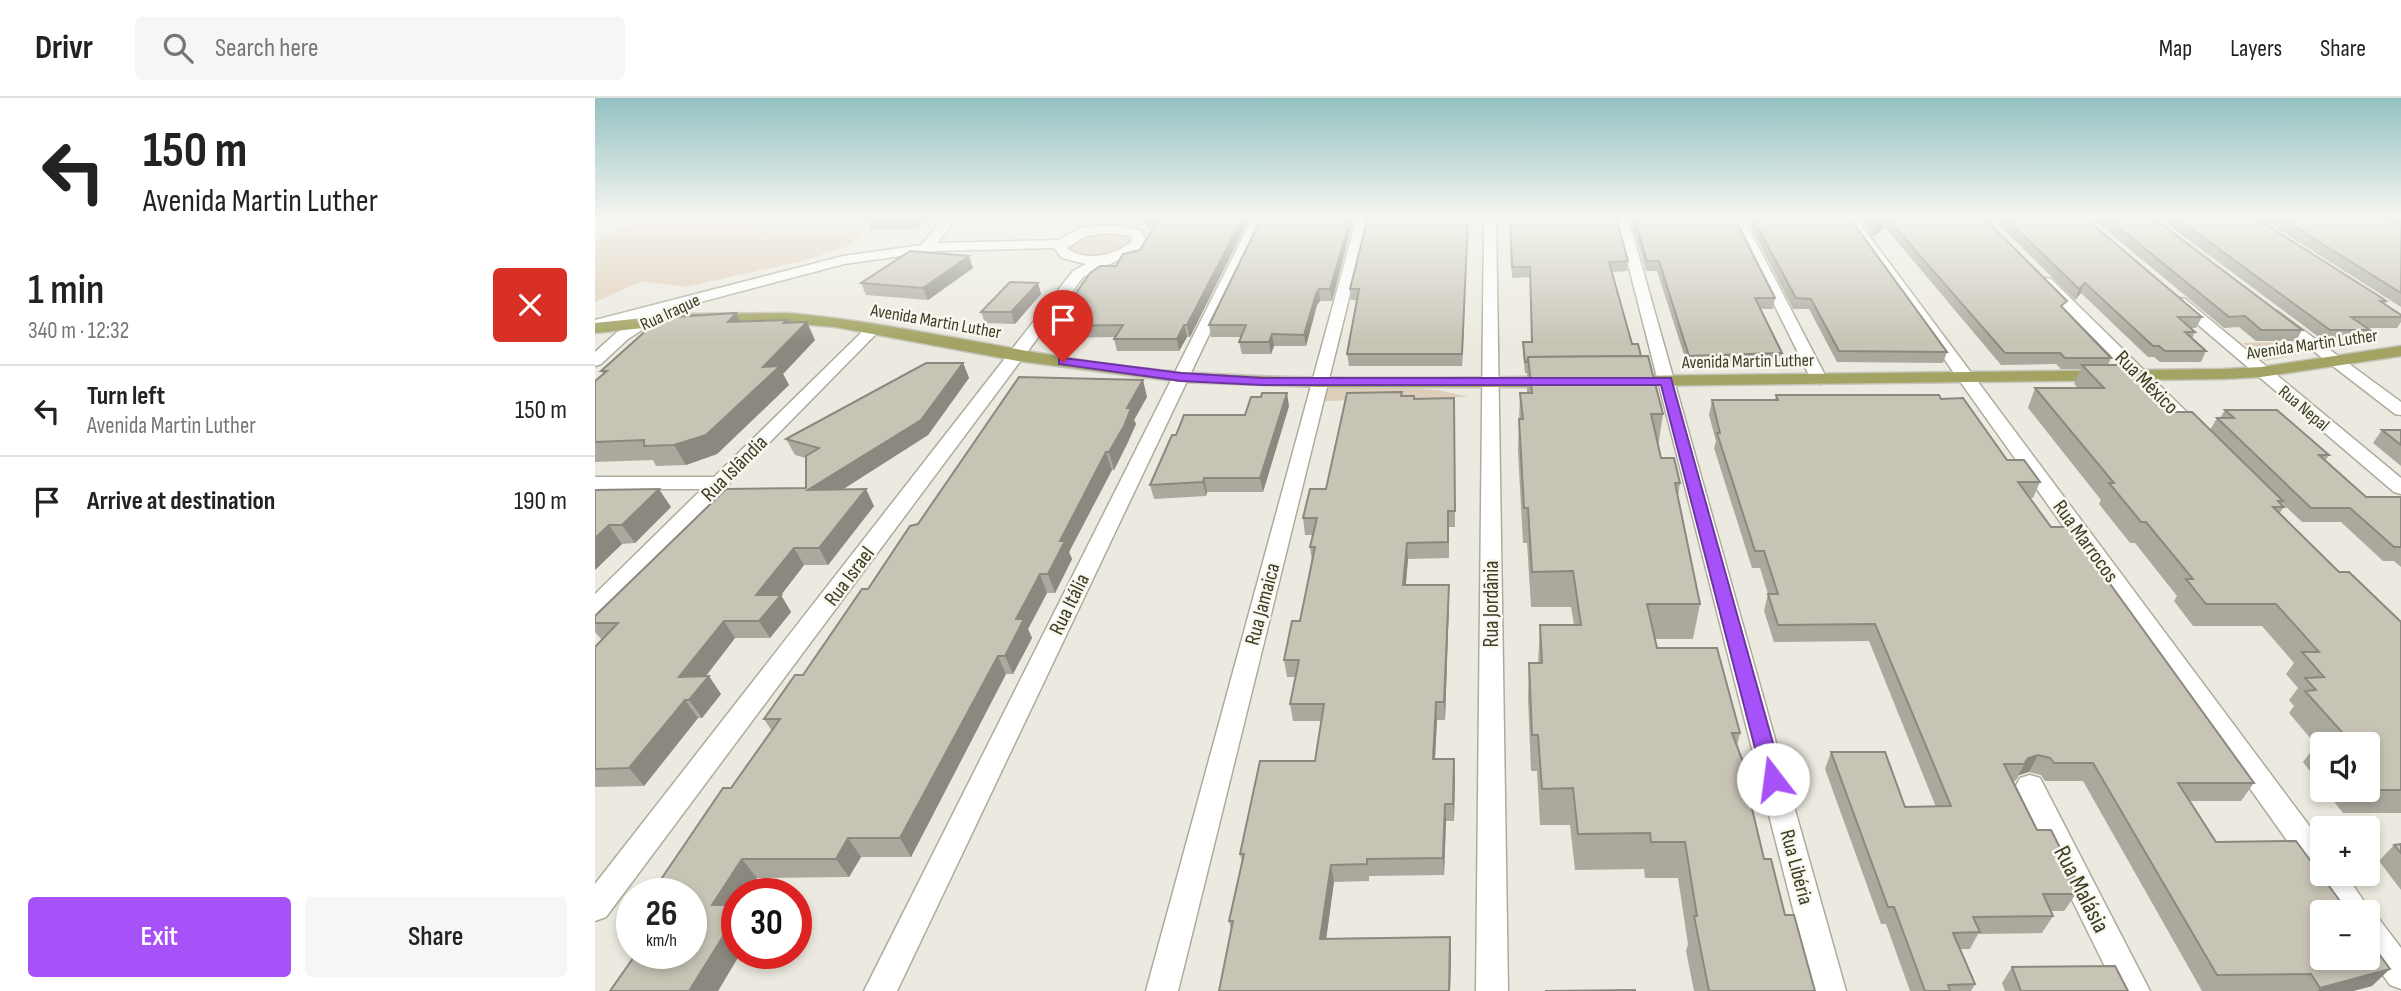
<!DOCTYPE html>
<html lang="en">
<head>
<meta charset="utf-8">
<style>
	body { margin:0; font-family:"Sofia Sans Condensed",sans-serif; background:#f6f6f6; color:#222; height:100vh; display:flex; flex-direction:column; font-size:26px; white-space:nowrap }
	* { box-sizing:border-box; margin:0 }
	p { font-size:23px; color:#767676 }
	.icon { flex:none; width:38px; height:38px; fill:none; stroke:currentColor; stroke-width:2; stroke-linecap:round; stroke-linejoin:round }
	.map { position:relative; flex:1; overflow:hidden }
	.sheet { display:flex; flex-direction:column; background:#fff; width:595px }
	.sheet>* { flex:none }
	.hud { background:#fff; color:#222; overflow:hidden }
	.buttons { position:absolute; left:1715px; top:634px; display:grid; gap:14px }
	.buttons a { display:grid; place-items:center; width:70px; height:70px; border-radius:7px; background:#fff; box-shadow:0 4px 10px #0003; font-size:35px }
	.speed { position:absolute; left:21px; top:780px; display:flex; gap:14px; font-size:35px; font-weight:700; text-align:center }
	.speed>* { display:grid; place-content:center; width:91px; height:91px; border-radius:50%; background:#fff; box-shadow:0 4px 10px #0003; line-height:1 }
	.speed small { font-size:18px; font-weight:400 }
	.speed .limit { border:10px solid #d22; background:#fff; color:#111 }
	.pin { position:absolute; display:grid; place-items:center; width:60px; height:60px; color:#fff; margin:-72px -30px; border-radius:50% 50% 50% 0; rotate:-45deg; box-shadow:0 0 7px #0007 }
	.pin .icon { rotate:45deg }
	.me { position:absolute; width:77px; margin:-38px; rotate:345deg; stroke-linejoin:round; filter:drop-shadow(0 0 5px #0008) }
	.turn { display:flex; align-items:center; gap:24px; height:147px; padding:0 28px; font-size:32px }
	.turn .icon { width:91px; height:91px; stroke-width:2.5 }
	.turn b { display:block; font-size:49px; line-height:60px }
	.round { display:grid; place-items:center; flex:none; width:74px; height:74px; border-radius:7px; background:#f6f6f6 }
	.headline { display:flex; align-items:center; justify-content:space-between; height:119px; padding:0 28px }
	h1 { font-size:42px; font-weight:600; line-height:52px }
	.action { display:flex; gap:14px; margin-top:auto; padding:14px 28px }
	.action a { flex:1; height:80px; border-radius:7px; background:#a752f8; color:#fff; font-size:28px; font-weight:600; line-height:80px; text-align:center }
	.action a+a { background:#f6f6f6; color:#222 }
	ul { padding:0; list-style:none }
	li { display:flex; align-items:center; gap:21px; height:91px; padding:0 28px; border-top:2px solid #e0e0e0 }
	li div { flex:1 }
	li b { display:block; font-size:26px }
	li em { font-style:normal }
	header { display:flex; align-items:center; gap:42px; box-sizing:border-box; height:98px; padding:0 35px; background:#fff; border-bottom:2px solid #e0e0e0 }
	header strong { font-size:33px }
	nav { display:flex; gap:38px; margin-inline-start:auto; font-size:24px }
	.search { width:490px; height:63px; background:#f6f6f6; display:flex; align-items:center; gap:18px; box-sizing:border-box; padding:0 24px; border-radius:7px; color:#767676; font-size:26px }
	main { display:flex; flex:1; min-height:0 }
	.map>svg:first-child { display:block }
	.green { fill:#decdb8 }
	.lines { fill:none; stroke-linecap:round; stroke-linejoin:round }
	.minor-casing { stroke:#adac9b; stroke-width:3 }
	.major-casing { stroke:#c5c5bc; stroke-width:3 }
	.minor { fill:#fff; fill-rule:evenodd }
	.major { fill:#a3a463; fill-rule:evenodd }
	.wall { fill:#aba99d }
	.shaded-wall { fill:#8b897f }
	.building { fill:#c7c4b6; stroke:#8b897f; stroke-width:2 }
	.route { fill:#a752f8; stroke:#6d35a1; stroke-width:2 }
	.labels { text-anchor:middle; stroke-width:5; stroke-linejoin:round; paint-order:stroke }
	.far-street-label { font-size:18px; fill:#3d3d20; stroke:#f8f7f1 }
	.street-label { font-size:21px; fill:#3d3d20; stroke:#f8f7f1 }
	.near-street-label { font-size:24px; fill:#3d3d20; stroke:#f8f7f1 }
</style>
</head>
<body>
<header>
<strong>Drivr</strong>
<div class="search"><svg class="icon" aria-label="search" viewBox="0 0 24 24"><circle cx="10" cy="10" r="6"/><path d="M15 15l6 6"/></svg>Search here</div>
<nav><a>Map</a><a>Layers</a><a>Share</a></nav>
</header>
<main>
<section class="sheet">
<div class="hud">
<div class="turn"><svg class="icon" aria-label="left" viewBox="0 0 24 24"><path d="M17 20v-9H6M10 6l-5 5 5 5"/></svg><div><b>150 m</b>Avenida Martin Luther</div></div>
</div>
<div class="headline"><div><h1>1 min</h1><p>340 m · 12:32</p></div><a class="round" style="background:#d93025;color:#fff"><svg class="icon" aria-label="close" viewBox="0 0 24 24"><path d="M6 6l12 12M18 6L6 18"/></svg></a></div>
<ul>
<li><svg class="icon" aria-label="left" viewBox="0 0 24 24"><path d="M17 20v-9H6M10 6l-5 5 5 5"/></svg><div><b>Turn left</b><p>Avenida Martin Luther</p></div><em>150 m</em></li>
<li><svg class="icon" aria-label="arrive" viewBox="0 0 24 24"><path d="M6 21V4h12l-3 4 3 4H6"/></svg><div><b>Arrive at destination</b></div><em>190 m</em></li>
</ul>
<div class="action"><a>Exit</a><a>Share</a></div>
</section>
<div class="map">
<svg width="1806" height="893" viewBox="0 0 1806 893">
	<rect width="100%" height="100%" fill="#eceae0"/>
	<g class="green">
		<path d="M42 119H284L253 148 208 163 90 189 47 183 0 204V142L37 124Z"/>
		<path d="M519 134 537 139V147C519 154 491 168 476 150L486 140Z"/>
		<path d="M1707 244 1718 253 1670 263 1648 245Z"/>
		<path d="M733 286 844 292 873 299 729 303Z"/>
	</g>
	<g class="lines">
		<defs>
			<g id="minor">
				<path d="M350 119H362L342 145 465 142C487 123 521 125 547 133L551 144 542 153 488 179 11 819 0 823V786L478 173 491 166 467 160 459 150 343 153 249 166 64 215 67 218 64 221 33 241 6 266 0 268V254L21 235 46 220 0 232V222L248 158 326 147ZM510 135 536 138 537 143C521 157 490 165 472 150L489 139Z"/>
				<path d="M658 119H670L302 893H269Z"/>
				<path d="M762 119H774L583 893H551Z"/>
				<path d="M889 119H901L913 893H881Z"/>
				<path d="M1021 119H1033L1251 893H1219Z"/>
				<path d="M1136 119H1148L1232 281 1230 285 1224 286 1216 281Z"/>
				<path d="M1248 119H1260L1727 745V775H1750L1776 814 1775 817 1784 821 1806 850V891L1795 887 1773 856V814H1743Z"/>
				<path d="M1451 180 1456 181 1608 330 1611 334 1608 338H1596L1446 187 1444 184Z"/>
				<path d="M1585 200 1590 201 1806 380V396L1799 394 1580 207 1578 204Z"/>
				<path d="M1682 213 1806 304V317L1800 316 1677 221 1674 218Z"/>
				<path d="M278 226 286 231 283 234 8 514 0 517V496L107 391H0V379H119L273 228Z"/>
				<path d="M1435 677 1445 680 1555 893H1522L1421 688 1425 680Z"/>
			</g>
			<g id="major">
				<path d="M193 215C325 227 454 264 587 274 711 283 835 279 959 279L967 284 959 289H725L586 284 423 263 240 229 193 225 87 226 0 235V225L87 216Z"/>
				<path d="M1806 248V258L1666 279 1629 281 1033 288 1025 283 1033 278 1629 271 1666 269Z"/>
			</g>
		</defs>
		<use href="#minor" class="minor-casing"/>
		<use href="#major" class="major-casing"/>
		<use href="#minor" class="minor"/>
		<use href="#major" class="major"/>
	</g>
	<g class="wall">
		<path d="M274 119H348L343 123H330L322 131 276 132 271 121Z"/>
		<path d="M362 119H505L501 125H455L453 119 363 122Z"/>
		<path d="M542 119H655L595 239H592L584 253H522L519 241 520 239 461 240 458 228 521 168 545 152 557 133Z"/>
		<path d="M667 119H759L737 203H725L722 207 711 248H679L676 256H647L644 244 647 239H616L614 227Z"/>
		<path d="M773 119H873L867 268H754L752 256 762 202H756L755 191Z"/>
		<path d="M914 119 1033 163 1032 173 1017 174 1037 246 1046 258 1068 316 1063 349 1066 360 1085 385 1083 398 1105 506 1098 541H1060L1062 550 1145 635 1142 648 1153 677 1151 685 1169 761 1220 893H1099L1091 853 1093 846 1083 780H1050L1049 771 980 772 975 727H945L942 673H936L933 601 934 565H943L945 527H979L976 509H936L932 445H928L923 353 925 295H932V275H930L928 255V244H937L935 179 917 180Z"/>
		<path d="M1035 119H1139L1180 200 1178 211H1166L1187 255 1185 266 1093 269 1062 173H1051Z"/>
		<path d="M1151 119H1254L1352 254 1348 265 1242 264 1214 211H1198Z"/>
		<path d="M1263 119H1388L1469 211 1516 260 1513 267 1580 314 1615 332 1622 320H1625L1630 312 1734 357 1730 363 1771 399H1806V469L1799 463H1788L1746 424H1707L1687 405 1686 407 1689 409 1684 416 1744 474 1806 524V715H1748L1729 691H1773V646H1727V689L1708 664 1721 647 1694 615 1699 608 1694 602 1703 590 1691 576 1699 565 1667 528H1598L1579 503 1582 498 1540 445H1535L1504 406 1506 402 1433 310 1440 290H1483L1479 286 1486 271H1466L1461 266 1406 267 1290 129 1278 139Z"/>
		<path d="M1396 119H1489L1607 219 1601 230H1595L1600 234 1597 240 1611 253 1606 264H1565L1559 259H1553L1486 195 1480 202Z"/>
		<path d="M1496 119H1557L1707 232 1701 243H1661L1644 229 1629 230Z"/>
		<path d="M1563 119H1659L1791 203 1790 206 1806 217V224L1802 230H1772L1775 232 1768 243H1729Z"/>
		<path d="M1664 119H1787L1805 128 1789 119H1806V209Z"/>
		<path d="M378 170 333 202 271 197 266 185Z"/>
		<path d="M443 185 446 196 420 226 390 225 386 214Z"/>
		<path d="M141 215 145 223 192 222 194 225 220 242 188 276 194 287 122 356 91 367 61 368 58 362 0 364V283L8 276 6 273Z"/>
		<path d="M368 265 374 280 333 337 248 391 279 408 233 467H209L186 497 196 514 175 540H140L111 578 126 596 107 620H103L49 688 0 689V549L7 542 0 534V518L211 390V360L200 357 191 341Z"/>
		<path d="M807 294V298L819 301 860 315V429H854V460L813 461 811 487 854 504 850 622H842L840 661 860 678 859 723H851L849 777 774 778V783L739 784 731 840 855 839 856 856 855 893H624L636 831 634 823 647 764 645 756 720 663 726 623H698L695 606 700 579H692L689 562 705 523 717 463 715 449 718 437H710L708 420Z"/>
		<path d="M1181 297 1346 301 1412 362 1445 384 1438 400H1435L1456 429 1504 465 1502 468 1659 685 1646 703H1594L1621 744 1777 888 1758 893H1607L1488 683H1450L1446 677 1434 674 1424 677 1420 683H1418L1442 732 1480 779 1476 787 1481 796 1469 813H1456L1458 818 1447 835 1383 836 1375 851H1365L1380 886 1376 893H1315L1291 826H1286L1230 671 1236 654 1310 709H1341L1274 543 1179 544 1169 513 1173 496 1165 470H1157L1119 350 1121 343 1114 317 1117 302H1180Z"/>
		<path d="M552 299 539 322 541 326 533 344 519 372H517L474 454 477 461 460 495H452L433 531 437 540 418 576H411L316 759H266L254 779 162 780 142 796V856H145L123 893 96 856 136 690 177 633 169 621 208 577 273 491Z"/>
		<path d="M694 308 668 394H612L611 398 559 401 555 387 581 337 650 317Z"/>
		<path d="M1787 332H1806V368L1778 345Z"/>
		<path d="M0 392 76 409 40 445 27 446 0 472Z"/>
		<path d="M1806 746V792L1784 763 1799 747Z"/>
		<path d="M1417 869 1533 893H1410L1407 885Z"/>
	</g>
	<g class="shaded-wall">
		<path d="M320 119H328L330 123 322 131 319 121Z"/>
		<path d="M648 119H655L595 239 592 227Z"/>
		<path d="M756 119H759L737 203 735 191Z"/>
		<path d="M873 119 867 268V256Z"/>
		<path d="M1292 120 1290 129 1278 139 1280 129Z"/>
		<path d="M374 158 378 170 333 202 328 190Z"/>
		<path d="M443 185 446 196 420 226 416 214Z"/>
		<path d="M1490 185 1486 195 1480 202 1484 191Z"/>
		<path d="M724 191 725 203 722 207 711 248 709 237 721 196Z"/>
		<path d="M141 215 150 233 133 224Z"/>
		<path d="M192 222 200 237 212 224 220 242 188 276 194 287 122 356 91 367 79 347 168 269 189 225Z"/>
		<path d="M589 227 592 239 584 253 582 241Z"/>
		<path d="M677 236 679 248 676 256 674 244Z"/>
		<path d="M368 265 374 280 333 337 222 408 213 392Z"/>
		<path d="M548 282 552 299 539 322 541 326 533 344 519 372 514 354 532 310Z"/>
		<path d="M692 295 694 308 668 394 665 380Z"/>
		<path d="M511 354 517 372 474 454 477 461 460 495 453 476 465 443Z"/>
		<path d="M609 380 612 394 611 398 608 384Z"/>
		<path d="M64 391 76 409 40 445 27 427Z"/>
		<path d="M271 391 279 408 233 467 224 450Z"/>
		<path d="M14 427 27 446 0 472V440Z"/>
		<path d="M812 445 813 461 809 504 808 487Z"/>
		<path d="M199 450 209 467 186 497 196 514 175 540 164 523 161 497Z"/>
		<path d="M445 476 452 495 433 531 437 540 418 576 410 558 421 521Z"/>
		<path d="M854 487V504L850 622 849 604Z"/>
		<path d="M129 523 140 540 97 596 84 579Z"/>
		<path d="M403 558 411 576 316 759 305 740Z"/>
		<path d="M114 578 126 596 107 620 94 602Z"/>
		<path d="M90 602 103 620 49 688 34 670Z"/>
		<path d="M841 604 842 622 839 678 838 661Z"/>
		<path d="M1443 657 1434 674 1424 677 1420 683 1433 660Z"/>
		<path d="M859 661 860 678 859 723 858 706Z"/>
		<path d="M850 706 851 723 849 777 848 760Z"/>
		<path d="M253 740 266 759 254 779 241 761Z"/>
		<path d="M147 761 162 780 152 796H142V812L117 807Z"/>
		<path d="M736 767 739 784 729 857 725 841Z"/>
		<path d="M142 816V856H145L123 893H94Z"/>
		<path d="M855 839 856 856 855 893H854Z"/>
		<path d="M1795 871 1777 888 1758 893H1722L1725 890Z"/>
	</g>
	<g class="building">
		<path d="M274 119H320L319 121H271Z"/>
		<path d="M551 119H648L592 227H589L582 241H519L528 227 458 228 495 175 505 168H521L528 156 545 152 560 128Z"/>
		<path d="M667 119H756L735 191H724L721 196 709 237 677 236 674 244H644L651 227H614Z"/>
		<path d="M773 119H873L867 256H752L764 191H755Z"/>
		<path d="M915 119H1021L1033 163 1014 164 1037 246H1043L1046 258 933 259 932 264H930L928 244H937L935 169H917Z"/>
		<path d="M1039 119H1139L1180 200H1160L1187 255 1094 258 1064 163H1052Z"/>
		<path d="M1157 119H1254L1352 254 1244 253 1216 201 1201 200Z"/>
		<path d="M1273 119H1388L1472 203 1466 208 1516 260H1470L1465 255H1410L1292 120 1280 129Z"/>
		<path d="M1409 119H1489L1607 219H1583L1600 234H1590L1611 253H1570L1564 248H1558L1490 185 1484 191Z"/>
		<path d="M1511 119H1557L1707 232H1666L1650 218 1634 219Z"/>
		<path d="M1580 119H1659L1787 200 1791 203H1785L1806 217V219H1756L1775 232H1735Z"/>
		<path d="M1684 119H1787L1806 128V195Z"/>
		<path d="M315 153 374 158 328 190 266 185Z"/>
		<path d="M415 184 443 185 416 214H386Z"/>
		<path d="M141 215 133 224 192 222 189 225 212 224 168 269 185 268 111 337 79 347 49 348V342L0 344V283L12 273H6L65 220Z"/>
		<path d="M1053 258 1068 316H1056L1066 360H1079L1085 385H1080L1105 506H1052L1062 550H1122L1145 635H1137L1153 677H1149L1169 761H1176L1190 817H1199L1220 893H1114L1099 818H1102L1090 744H1056L1055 735 983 736 978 690 947 691 943 637H937L934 565H947L945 527H986L978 473 937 474 933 410H929L924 321H928L925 295H937L933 259Z"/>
		<path d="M331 265H368L326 322 213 392 271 391 224 450H199L161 497H186L164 523H129L84 579 114 578 94 602H90L34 670 0 671V549L23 525H0V518L131 391 211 390V358L224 350 191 341Z"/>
		<path d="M1487 267H1534L1580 314H1597L1688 403H1683L1689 409H1678L1744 474H1754L1806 524V692H1767L1766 691H1773V646H1728L1725 642H1754L1710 593 1721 592 1710 580 1729 579 1707 554H1724L1681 506H1611L1591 481H1598L1551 424H1546L1514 385H1519L1440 290H1509Z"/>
		<path d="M424 279 548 282 532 310H536L529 328 514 354H511L465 443H470L453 476H445L421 521H429L410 558H403L305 740H253L241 761H147L117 807H142V816L94 893H15L41 856H96V796H56L128 690H136L185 621H169L200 577H208L267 491H273L315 428 323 426Z"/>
		<path d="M807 294 806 298H819V301L859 300 860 413H853V444L812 445 808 487H854L849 604H841L838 661H859L858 706H850L848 760 772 761V766L736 767 725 841 855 839 854 893H624L638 823H634L649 756H645L665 663H720L729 606H695L704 562H689L697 523H705L720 449H715L722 420H708L715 391H731L752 295Z"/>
		<path d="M667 295H692L665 380H609L608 384 555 387 577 337H581L589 317H650L656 299H666Z"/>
		<path d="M1181 297H1344L1346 301 1368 300 1412 362H1429L1445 384H1423L1456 429H1477L1504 465H1500L1659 685H1583L1621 744 1701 743 1753 814H1727V859H1773V841L1795 871 1725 890 1716 876 1622 877 1498 665H1459L1455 660 1443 657 1433 660 1429 666H1409L1442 732H1456L1480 779 1472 780 1481 796H1448L1458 818 1378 819 1385 834 1358 835 1380 886 1353 887 1355 893H1330L1299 809H1293L1236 654H1290L1310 709 1356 708 1280 526 1183 527 1173 496H1183L1169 453H1160L1122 335H1125L1117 302H1183Z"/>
		<path d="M1630 312H1682L1734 357H1724L1771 399H1806V449H1799L1755 410H1716L1622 320H1639Z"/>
		<path d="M1787 332H1806V347Z"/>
		<path d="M64 391 27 427H14L0 440V392Z"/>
		<path d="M1806 746V755L1799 747Z"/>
		<path d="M1520 868 1533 893H1426L1417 869Z"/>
		<path d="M1040 892V893H950Z"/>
	</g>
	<linearGradient id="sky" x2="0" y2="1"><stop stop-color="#93c1c1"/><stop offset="0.49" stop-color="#f6f6f1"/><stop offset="1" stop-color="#f6f6f1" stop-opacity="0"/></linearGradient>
	<rect width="1806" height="244" fill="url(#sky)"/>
	<path class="route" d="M468 260 586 275 667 280H1076L1188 681 1185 686 1178 689 1171 686 1168 681 1066 287H667L586 283 464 266V261Z"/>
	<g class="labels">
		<g class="far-street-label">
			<text transform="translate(75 214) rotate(-25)" y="6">Rua Iraque</text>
			<text transform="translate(341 223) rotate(10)" y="6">Avenida Martin Luther</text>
			<text transform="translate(1717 246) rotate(-8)" y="6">Avenida Martin Luther</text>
			<text transform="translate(1153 263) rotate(-1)" y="6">Avenida Martin Luther</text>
			<text transform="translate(1709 310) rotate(40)" y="6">Rua Nepal</text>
		</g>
		<g class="street-label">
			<text transform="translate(1552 284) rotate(45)" y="7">Rua México</text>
			<text transform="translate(139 370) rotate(-45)" y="7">Rua Islândia</text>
			<text transform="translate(1491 443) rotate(54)" y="7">Rua Marrocos</text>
			<text transform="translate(254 478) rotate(-53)" y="7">Rua Israel</text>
			<text transform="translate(474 506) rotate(-64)" y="7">Rua Itália</text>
			<text transform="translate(667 506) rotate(-75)" y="7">Rua Jamaica</text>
			<text transform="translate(896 506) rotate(-90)" y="7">Rua Jordânia</text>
			<text transform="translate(1202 769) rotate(75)" y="7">Rua Libéria</text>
		</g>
		<g class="near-street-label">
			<text transform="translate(1487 791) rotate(63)" y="8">Rua Malásia</text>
		</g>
	</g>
</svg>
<div class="buttons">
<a><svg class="icon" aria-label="sound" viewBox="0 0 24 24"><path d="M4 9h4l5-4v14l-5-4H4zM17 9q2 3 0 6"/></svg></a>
<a>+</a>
<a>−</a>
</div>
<div class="speed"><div>26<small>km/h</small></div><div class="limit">30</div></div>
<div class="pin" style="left:468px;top:264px;background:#d93025"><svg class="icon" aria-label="arrive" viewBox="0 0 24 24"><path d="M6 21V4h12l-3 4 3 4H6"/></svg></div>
<svg class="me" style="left:1178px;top:681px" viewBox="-20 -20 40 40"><circle r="19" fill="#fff"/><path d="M0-13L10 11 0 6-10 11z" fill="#a752f8"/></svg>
</div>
</main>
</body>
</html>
